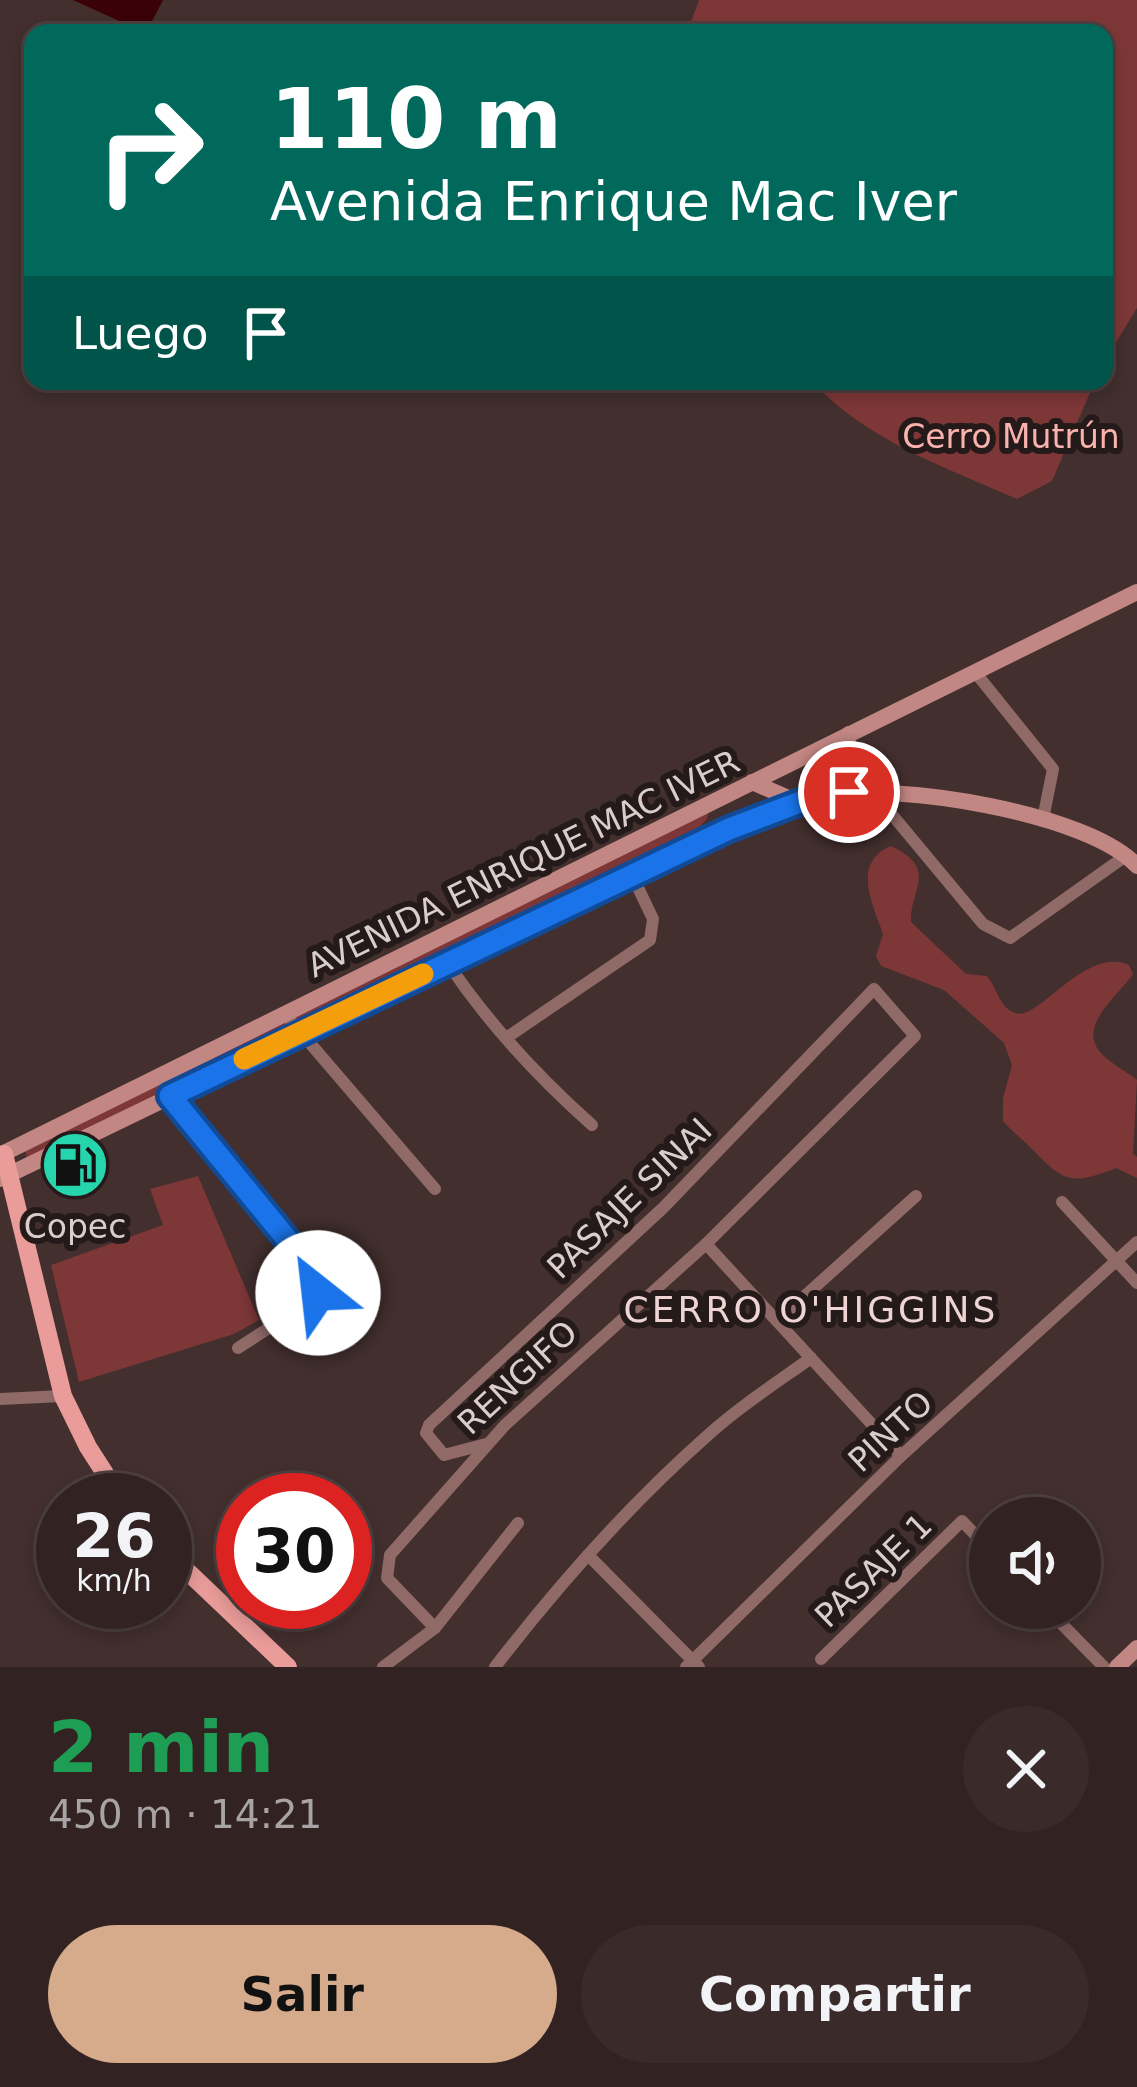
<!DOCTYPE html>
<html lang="es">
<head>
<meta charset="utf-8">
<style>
	body { margin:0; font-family:"DejaVu Sans",sans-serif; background:#3a2b2a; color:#f1f3f6; height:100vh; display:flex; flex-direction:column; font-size:45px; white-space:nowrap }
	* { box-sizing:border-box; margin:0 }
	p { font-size:39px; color:#a8a4a5 }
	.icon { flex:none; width:66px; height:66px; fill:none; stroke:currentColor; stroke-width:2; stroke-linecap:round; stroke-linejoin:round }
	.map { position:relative; height:1667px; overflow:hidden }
	.details { display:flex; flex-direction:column; background:#322322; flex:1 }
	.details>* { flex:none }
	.banner { position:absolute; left:24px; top:24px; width:1089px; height:366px; border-radius:24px; box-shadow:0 6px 18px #0003,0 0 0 3px #4d4040; background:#00695c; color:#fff; overflow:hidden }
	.buttons { position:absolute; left:969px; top:1497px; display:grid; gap:24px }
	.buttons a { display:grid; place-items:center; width:132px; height:132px; border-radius:50%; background:#322322; box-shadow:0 6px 18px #0003,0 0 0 3px #4d4040; font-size:60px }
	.speed { position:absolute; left:36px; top:1473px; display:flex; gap:24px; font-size:60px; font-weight:700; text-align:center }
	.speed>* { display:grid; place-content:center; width:156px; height:156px; border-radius:50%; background:#322322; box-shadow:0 6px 18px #0003,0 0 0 3px #4d4040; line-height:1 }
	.speed small { font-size:30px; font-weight:400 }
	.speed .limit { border:18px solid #d22; background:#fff; color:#111 }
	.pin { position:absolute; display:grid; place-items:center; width:102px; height:102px; color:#fff; margin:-51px; border:6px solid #fff; border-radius:50%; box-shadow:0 3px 12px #0007 }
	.me { position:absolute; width:132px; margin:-66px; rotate:331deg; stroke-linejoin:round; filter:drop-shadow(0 0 9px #0008) }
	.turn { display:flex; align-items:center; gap:42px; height:252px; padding:0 48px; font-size:54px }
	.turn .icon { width:156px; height:156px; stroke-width:2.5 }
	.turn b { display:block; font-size:84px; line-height:102px }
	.then { display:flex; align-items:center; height:114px; padding:0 48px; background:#0003; gap:24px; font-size:45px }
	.round { display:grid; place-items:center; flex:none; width:126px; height:126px; border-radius:63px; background:#3a2b2a }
	.overview { display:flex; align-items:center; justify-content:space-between; height:204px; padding:0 48px }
	h1 { font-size:72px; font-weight:700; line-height:90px; color:#1e9e55 }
	.button { display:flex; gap:24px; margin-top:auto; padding:24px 48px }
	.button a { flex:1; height:138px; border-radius:72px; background:#d6ab8b; color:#111; font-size:48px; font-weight:700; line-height:138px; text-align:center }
	.button a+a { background:#3a2b2a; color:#f1f3f6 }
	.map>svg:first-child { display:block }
	.green { fill:#7e3737 }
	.water { fill:#3a0106 }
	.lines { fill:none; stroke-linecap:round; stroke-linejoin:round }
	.street { stroke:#906a67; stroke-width:12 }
	.secondary { stroke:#c28683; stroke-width:16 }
	.primary { stroke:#e99c99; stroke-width:18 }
	.route-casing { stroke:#114b97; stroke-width:30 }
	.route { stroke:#1a73e8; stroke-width:21 }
	.slow { stroke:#f59e0b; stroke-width:21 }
	.labels { text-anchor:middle; stroke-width:12; stroke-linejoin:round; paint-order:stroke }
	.park-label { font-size:33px; fill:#fab2af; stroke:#231a19 }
	.street-label { font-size:33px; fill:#dacecd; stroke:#231a19 }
	.poi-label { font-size:33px; fill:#dacecd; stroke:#231a19 }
	.neighbourhood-label { font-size:36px; letter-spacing:3px; fill:#eed5d4; stroke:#231a19 }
</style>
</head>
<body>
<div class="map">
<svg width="1137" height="1667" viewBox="0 0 1137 1667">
	<rect width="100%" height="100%" fill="#422f2e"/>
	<g class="green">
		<path d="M699 0H1137V308L1104 362V33H687Z"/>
		<path d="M812 381H1095L1052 481 1017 499C947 468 865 440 812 381Z"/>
		<path d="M709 811 707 819 694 833 28 1161 24 1147Z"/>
		<path d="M891 846C940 869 909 890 911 922L966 974 987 976C997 988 999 1007 1015 1013 1038 1022 1085 945 1129 965L1133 974C1118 997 1072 1028 1105 1057 1115 1066 1127 1072 1137 1080L1133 1154 1137 1157V1178L1116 1168C1071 1186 1064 1182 1031 1148 1022 1139 1012 1131 1003 1121V1098L1012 1065 1004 1043 944 990 881 966 876 956 883 934C874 907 850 863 891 846Z"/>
		<path d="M198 1176 259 1320 234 1334 79 1382 51 1265 163 1225 150 1189Z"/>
	</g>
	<path class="water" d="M73 0H163L146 33Z"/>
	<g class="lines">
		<g class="street">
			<path d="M975 672 1053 769 1043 819"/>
			<path d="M874 793 983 924 1010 938 1127 855"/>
			<path d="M447 962C488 1023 538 1077 592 1125"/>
			<path d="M285 1014 435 1189"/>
			<path d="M506 1038 650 940 653 919 632 875"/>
			<path d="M170 1095 319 1281 318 1293 309 1302 238 1348"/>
			<path d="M1062 1202 1137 1283"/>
			<path d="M706 1244 901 1456"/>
			<path d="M777 1321 916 1196"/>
			<path d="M0 1399 63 1396"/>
			<path d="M588 1555 699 1667"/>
			<path d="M1046 1608 1104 1667"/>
			<path d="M435 1628 387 1578 390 1555 505 1425 706 1244 915 1036 874 989 664 1207 429 1425 426 1433 444 1455 486 1444"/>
			<path d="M821 1659 962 1521 990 1550"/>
			<path d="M383 1667 435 1628 518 1523"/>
			<path d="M495 1667C559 1584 629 1505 707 1436 739 1407 776 1383 811 1358"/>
			<path d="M686 1667 901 1456 1137 1242"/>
		</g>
		<g class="secondary">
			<path d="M849 734C841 762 855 774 874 793"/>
			<path d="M752 782 800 803"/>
			<path d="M0 1155 1137 592"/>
			<path d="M0 1179 670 855C720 833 772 807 826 796 895 782 1089 813 1137 866"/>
			<path d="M1117 1667 1137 1648"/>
		</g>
		<g class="primary">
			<path d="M4 1154 63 1396 88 1447 122 1500"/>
			<path d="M165 1550 288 1667"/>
		</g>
	</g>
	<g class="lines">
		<defs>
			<path id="route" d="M318 1293 317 1276 170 1096 729 829 800 802 849 792"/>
		</defs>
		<use href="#route" class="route-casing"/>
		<use href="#route" class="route"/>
		<path class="slow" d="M244 1059 423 974"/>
	</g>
	<defs>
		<symbol id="fuel-disc" viewBox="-11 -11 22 22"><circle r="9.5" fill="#27d5ad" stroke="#231a19"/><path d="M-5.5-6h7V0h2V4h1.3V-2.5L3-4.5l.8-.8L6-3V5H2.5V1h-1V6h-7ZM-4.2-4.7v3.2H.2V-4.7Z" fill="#111"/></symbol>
	</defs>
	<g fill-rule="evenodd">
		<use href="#fuel-disc" x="37" y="1127" width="76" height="76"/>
	</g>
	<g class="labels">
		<g class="park-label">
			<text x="1011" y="448">Cerro Mutrún</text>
		</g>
		<g class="street-label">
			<text transform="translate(523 863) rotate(-26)" y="12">AVENIDA ENRIQUE MAC IVER</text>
			<text transform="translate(629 1198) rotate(-44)" y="12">PASAJE SINAI</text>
			<text transform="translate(517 1377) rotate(-43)" y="12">RENGIFO</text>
			<text transform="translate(890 1431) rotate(-43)" y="12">PINTO</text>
			<text transform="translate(873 1570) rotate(-44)" y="12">PASAJE 1</text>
		</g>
		<g class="poi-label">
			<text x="75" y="1238">Copec</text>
		</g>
		<g class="neighbourhood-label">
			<text x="811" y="1322">CERRO O'HIGGINS</text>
		</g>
	</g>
</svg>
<div class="buttons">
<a><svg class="icon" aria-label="sound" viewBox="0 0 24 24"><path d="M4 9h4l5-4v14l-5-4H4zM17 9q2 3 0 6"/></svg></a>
</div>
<div class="speed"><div>26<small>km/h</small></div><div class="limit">30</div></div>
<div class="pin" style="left:849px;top:792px;background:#d93025"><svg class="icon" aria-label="arrive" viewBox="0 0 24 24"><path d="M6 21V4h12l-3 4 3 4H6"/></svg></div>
<svg class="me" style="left:318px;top:1293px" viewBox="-20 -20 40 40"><circle r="19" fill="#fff"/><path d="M0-13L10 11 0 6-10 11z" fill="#1a73e8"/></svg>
<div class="banner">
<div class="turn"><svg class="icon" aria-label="right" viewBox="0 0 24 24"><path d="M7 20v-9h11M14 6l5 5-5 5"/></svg><div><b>110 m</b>Avenida Enrique Mac Iver</div></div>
<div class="then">Luego<svg class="icon" aria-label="arrive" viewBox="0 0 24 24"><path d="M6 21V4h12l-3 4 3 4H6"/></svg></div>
</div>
</div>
<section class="details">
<div class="overview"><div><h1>2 min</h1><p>450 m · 14:21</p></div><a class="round"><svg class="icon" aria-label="close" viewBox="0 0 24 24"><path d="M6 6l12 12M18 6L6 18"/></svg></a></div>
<div class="button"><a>Salir</a><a>Compartir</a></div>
</section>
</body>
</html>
